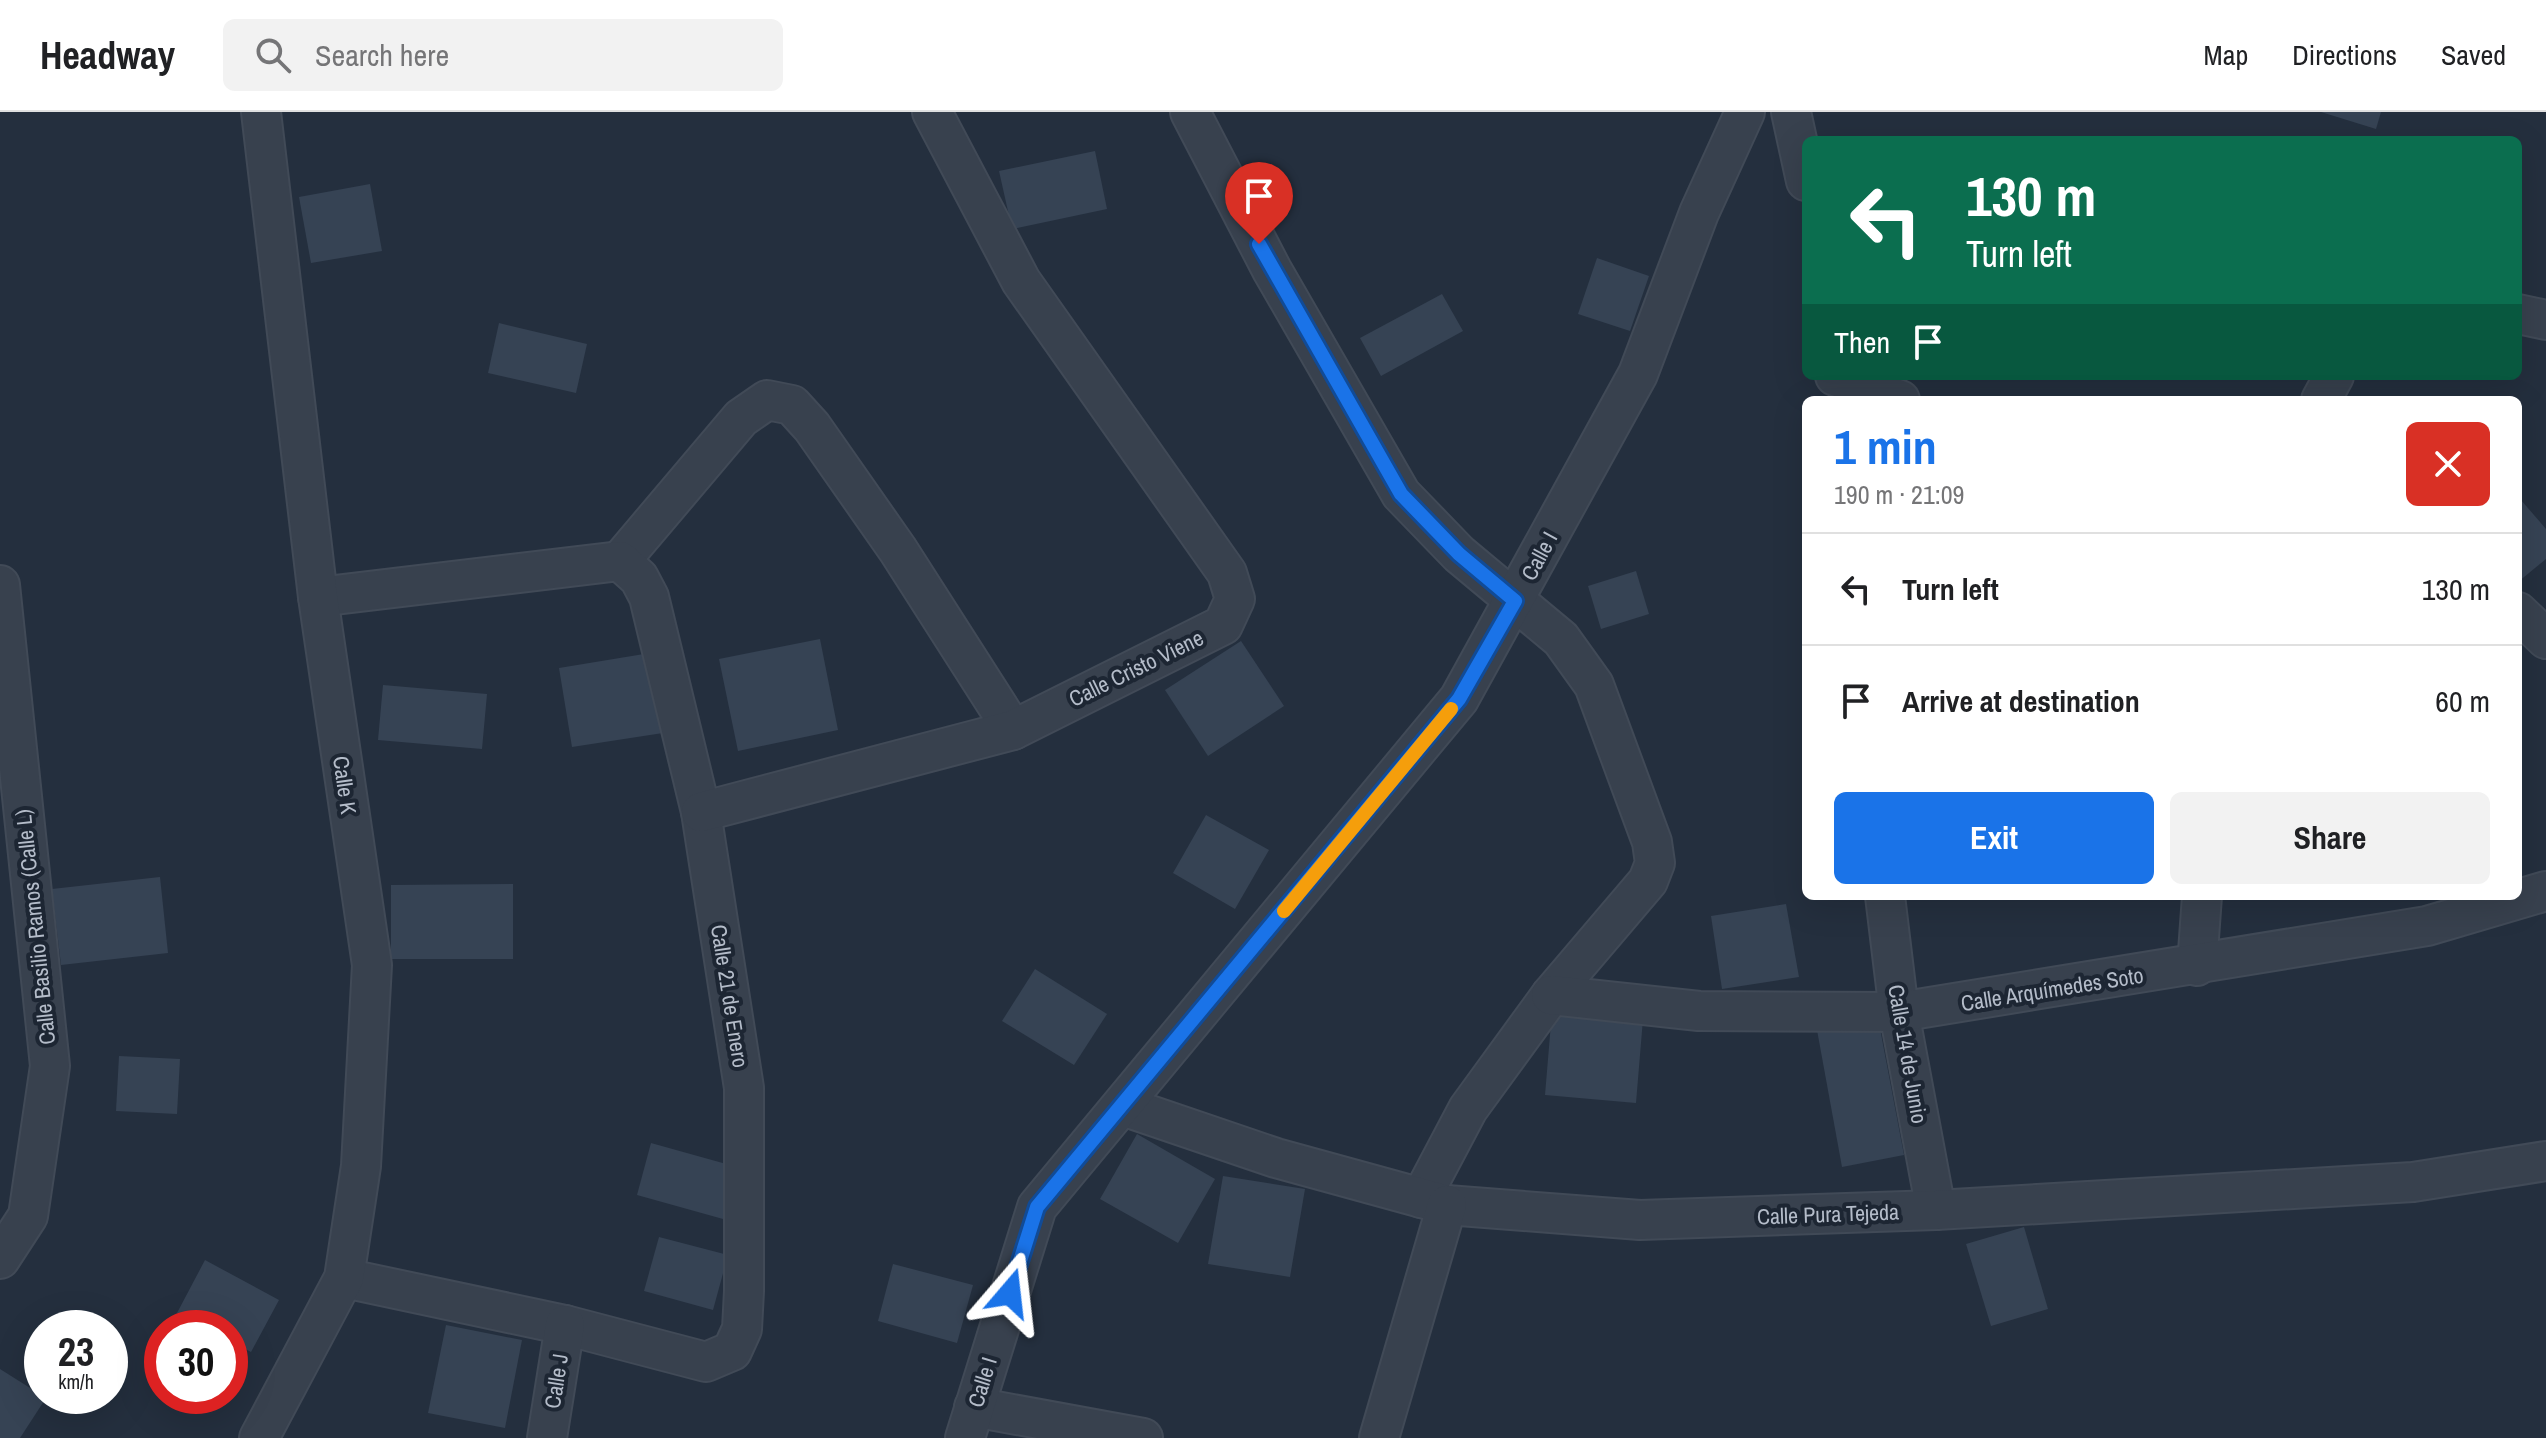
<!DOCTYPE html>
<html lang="en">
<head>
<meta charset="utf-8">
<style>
	body { margin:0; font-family:"Archivo Narrow",sans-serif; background:#f2f2f2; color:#202124; height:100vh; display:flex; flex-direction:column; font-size:30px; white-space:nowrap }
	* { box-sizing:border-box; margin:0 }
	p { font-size:26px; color:#757577 }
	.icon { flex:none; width:44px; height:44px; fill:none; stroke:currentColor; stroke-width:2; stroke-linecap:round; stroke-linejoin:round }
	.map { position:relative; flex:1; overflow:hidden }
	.details { position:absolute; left:1802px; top:284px; width:720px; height:504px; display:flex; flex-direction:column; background:#fff; border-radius:12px; box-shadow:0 8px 32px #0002 }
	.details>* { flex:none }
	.guide { position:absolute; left:1802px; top:24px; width:720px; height:244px; border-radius:12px; box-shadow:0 8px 32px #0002; background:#0b6e4f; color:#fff; overflow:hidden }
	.speed { position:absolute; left:24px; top:1198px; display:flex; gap:16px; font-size:40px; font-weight:700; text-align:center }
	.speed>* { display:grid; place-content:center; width:104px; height:104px; border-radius:50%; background:#fff; box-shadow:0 8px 32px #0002; line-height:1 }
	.speed small { font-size:20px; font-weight:400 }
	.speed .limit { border:12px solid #d22; background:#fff; color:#111 }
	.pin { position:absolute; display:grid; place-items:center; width:68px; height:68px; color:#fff; margin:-82px -34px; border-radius:50% 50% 50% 0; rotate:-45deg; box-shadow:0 0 8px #0007 }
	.pin .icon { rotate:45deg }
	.me { position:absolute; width:88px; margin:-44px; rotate:17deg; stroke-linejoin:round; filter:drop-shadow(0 0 6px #0008) }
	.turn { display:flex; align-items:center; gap:28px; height:168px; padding:0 32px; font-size:36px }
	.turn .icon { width:104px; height:104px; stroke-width:2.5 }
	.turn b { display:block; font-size:56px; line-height:68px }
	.then { display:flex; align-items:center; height:76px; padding:0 32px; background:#0003; gap:16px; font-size:30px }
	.round { display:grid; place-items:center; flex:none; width:84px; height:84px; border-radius:12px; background:#f2f2f2 }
	.overview { display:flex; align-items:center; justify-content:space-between; height:136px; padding:0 32px }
	h1 { font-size:48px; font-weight:800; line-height:60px; color:#1a73e8 }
	.primary-button { display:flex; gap:16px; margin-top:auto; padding:16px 32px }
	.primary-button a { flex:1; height:92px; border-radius:12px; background:#1a73e8; color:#fff; font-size:32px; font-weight:800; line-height:92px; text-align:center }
	.primary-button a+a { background:#f2f2f2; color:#202124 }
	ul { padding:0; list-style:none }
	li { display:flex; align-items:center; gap:24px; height:112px; padding:0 32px; border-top:2px solid #e0e0e0 }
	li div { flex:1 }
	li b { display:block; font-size:30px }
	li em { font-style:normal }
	header { display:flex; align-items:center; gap:48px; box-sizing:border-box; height:112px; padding:0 40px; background:#fff; border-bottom:2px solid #e0e0e0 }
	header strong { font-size:38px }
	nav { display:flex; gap:44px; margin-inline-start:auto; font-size:28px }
	.search { width:560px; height:72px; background:#f2f2f2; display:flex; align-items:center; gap:20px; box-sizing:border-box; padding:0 28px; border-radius:12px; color:#757577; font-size:30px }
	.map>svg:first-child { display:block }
	.building { fill:#364354 }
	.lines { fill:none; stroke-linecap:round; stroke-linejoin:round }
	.street-casing { stroke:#414a57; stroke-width:42 }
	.street { stroke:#38414e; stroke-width:38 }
	.route-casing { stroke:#114b97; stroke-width:20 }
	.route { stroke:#1a73e8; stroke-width:14 }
	.slow { stroke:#f59e0b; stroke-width:14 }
	.labels { text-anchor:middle; stroke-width:8; stroke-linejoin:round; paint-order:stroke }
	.street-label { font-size:22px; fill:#b4bcc9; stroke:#1d2633 }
</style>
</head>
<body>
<header>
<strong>Headway</strong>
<div class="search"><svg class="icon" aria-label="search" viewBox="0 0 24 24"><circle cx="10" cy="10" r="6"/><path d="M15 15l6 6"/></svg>Search here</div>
<nav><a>Map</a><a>Directions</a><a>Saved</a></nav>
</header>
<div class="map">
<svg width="2546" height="1326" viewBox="0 0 2546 1326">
	<rect width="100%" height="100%" fill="#242f3e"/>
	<g class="building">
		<path d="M2321 0H2381L2376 17Z"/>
		<path d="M1095 39 1107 97 1012 117 999 59Z"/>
		<path d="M370 72 382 139 311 151 299 85Z"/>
		<path d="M1597 146 1649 164 1630 219 1578 202Z"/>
		<path d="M1442 182 1463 219 1381 264 1360 226Z"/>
		<path d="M499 211 587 232 576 281 488 261Z"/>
		<path d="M2521 388 2546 417V447L2518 470V390Z"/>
		<path d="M1636 459 1649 502 1601 517 1588 474Z"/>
		<path d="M820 527 838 618 738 639 719 547Z"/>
		<path d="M1241 529 1284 594 1208 644 1165 578Z"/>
		<path d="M650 541 663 621 572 635 559 556Z"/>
		<path d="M383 573 487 582 482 637 378 628Z"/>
		<path d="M1206 703 1269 738 1235 797 1173 761Z"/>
		<path d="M160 765 168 841 61 853 52 777Z"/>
		<path d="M513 772V847H391V773Z"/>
		<path d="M1786 792 1799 865 1722 877 1711 804Z"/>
		<path d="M1035 857 1107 902 1074 953 1002 909Z"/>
		<path d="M1552 899 1643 907 1636 991 1545 983Z"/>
		<path d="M1878 906 1904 1043 1842 1055 1817 918Z"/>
		<path d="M119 944 180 947 177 1002 116 999Z"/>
		<path d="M1137 1022 1215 1067 1178 1131 1100 1087Z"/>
		<path d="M651 1031 737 1055 723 1107 637 1083Z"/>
		<path d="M1223 1064 1305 1077 1290 1165 1208 1152Z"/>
		<path d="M2024 1115 2048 1197 1991 1214 1966 1132Z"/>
		<path d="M659 1125 728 1143 713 1198 644 1179Z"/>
		<path d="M205 1148 279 1188 251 1240 230 1229V1216H206L177 1201Z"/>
		<path d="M893 1152 973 1173 957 1231 878 1209Z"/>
		<path d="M446 1213 522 1228 505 1316 428 1301Z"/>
		<path d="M0 1257 46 1286 20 1326H0Z"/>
	</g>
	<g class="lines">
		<defs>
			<g id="street">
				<path d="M1190 0 1272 158 1401 382 1459 442 1561 527 1594 573 1652 730 1655 751 1648 769 1551 883 1468 997 1421 1086"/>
				<path d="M1791 0 1806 69"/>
				<path d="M2518 202 2546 208"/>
				<path d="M1835 264 1900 288"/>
				<path d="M2321 288 2334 264"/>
				<path d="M620 449 741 306 767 288 792 293 812 315 898 438 1013 618"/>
				<path d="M0 473 50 954 28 1104 0 1147"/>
				<path d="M318 485 620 449 639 466 649 485 701 700 744 976V1179L742 1217 732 1239 706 1250 565 1213 344 1166"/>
				<path d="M2518 500 2546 527"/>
				<path d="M701 700 1013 618 1223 513 1235 487 1227 461 1021 169 932 0"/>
				<path d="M1885 784 1899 900 1936 1098"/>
				<path d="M2197 854 2202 784"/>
				<path d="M1551 883 1699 899 1899 900 2427 814 2546 779"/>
				<path d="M1123 994 1276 1046 1447 1093 1640 1108 1936 1098 2413 1070 2546 1049"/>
				<path d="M974 1295 1143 1326"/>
				<path d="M259 1326 344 1166 361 1054 372 853 318 485 261 0"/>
				<path d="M547 1326 565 1213"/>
				<path d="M965 1326 1037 1095 1459 587 1638 262 1699 101 1745 0"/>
				<path d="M1379 1326 1447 1093"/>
			</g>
		</defs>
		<use href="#street" class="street-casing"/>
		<use href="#street" class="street"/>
	</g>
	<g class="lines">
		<defs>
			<path id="route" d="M1010 1181 1037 1095 1459 587 1515 489 1459 442 1401 382 1259 132"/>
		</defs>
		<use href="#route" class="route-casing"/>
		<use href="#route" class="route"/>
		<path class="slow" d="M1284 799 1451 597"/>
	</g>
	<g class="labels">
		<g class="street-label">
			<text transform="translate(1539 444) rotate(-62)" y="8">Calle I</text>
			<text transform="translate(1136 556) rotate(-26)" y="8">Calle Cristo Viene</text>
			<text transform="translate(345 673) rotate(82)" y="8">Calle K</text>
			<text transform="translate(35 815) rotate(-96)" y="8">Calle Basilio Ramos (Calle L)</text>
			<text transform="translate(2052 877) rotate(-9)" y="8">Calle Arquímedes Soto</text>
			<text transform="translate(730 884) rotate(81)" y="8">Calle 21 de Enero</text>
			<text transform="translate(1908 942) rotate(80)" y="8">Calle 14 de Junio</text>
			<text transform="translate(1828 1102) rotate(-2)" y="8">Calle Pura Tejeda</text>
			<text transform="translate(556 1269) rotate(-81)" y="8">Calle J</text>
			<text transform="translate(982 1270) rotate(-73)" y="8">Calle I</text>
		</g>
	</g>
</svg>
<div class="speed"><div>23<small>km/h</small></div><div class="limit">30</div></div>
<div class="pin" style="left:1259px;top:132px;background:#d93025"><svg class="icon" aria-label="arrive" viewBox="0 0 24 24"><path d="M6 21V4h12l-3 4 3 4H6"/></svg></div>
<svg class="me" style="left:1010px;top:1181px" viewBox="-20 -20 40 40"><path d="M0-17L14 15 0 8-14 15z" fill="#1a73e8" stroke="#fff" stroke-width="4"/></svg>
<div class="guide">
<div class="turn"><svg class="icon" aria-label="left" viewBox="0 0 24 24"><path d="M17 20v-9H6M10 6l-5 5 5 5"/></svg><div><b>130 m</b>Turn left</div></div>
<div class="then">Then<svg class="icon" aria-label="arrive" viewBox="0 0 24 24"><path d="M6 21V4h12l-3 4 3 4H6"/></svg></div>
</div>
<section class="details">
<div class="overview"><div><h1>1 min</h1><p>190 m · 21:09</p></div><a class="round" style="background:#d93025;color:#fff"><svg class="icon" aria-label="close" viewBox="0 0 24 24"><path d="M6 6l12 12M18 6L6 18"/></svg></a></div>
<ul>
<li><svg class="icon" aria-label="left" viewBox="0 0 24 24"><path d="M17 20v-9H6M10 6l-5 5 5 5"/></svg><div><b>Turn left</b></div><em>130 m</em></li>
<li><svg class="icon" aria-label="arrive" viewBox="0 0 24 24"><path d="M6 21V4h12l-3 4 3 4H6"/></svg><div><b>Arrive at destination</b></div><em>60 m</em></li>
</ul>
<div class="primary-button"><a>Exit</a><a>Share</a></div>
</section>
</div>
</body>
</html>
